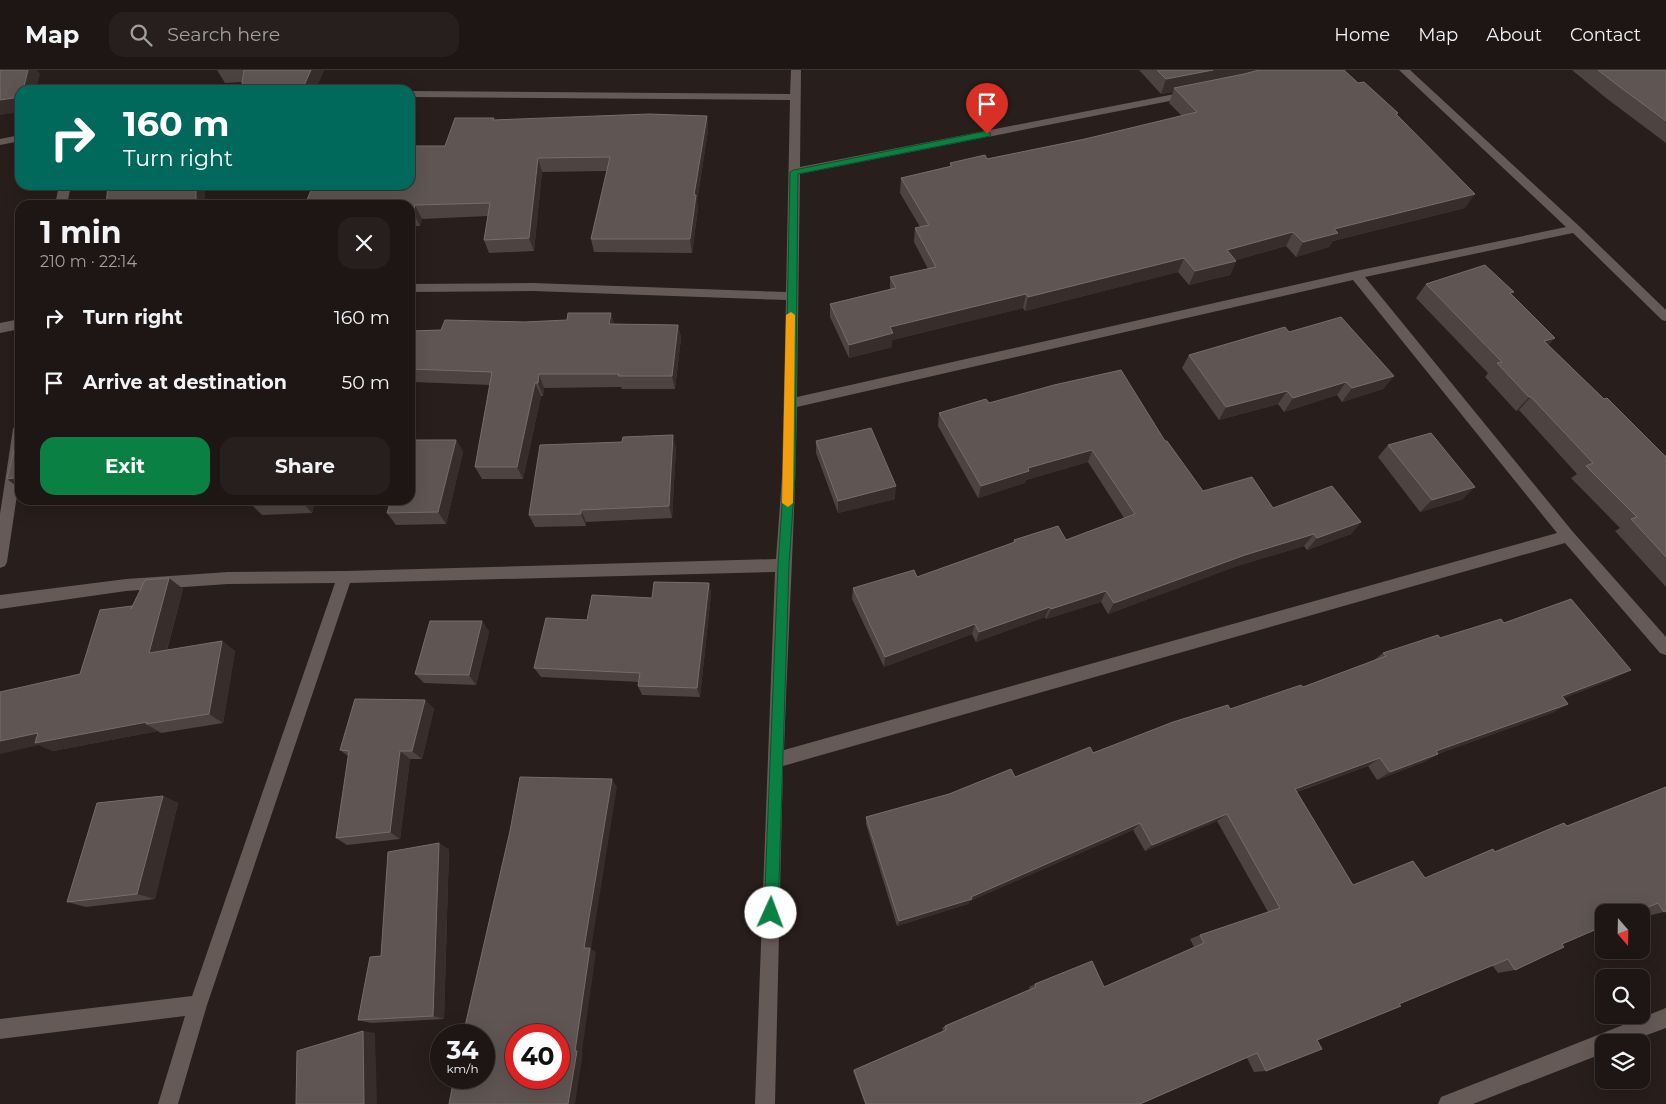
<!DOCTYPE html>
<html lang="en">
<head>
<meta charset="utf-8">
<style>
	body { margin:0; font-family:Montserrat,sans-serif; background:#261f1d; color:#f1f3f6; height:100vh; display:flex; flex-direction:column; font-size:19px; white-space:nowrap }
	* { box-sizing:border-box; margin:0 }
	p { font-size:16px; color:#a19fa0 }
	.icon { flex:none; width:28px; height:28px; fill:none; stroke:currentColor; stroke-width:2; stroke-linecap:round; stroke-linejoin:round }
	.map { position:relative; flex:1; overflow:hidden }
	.panel { position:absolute; left:15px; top:130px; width:400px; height:305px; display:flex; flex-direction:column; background:#1e1614; border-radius:15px; box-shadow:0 5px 20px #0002,0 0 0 1px #3c3534 }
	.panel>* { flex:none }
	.top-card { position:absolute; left:15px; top:15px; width:400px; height:105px; border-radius:15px; box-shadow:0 5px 20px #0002,0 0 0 1px #3c3534; background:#00695c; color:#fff; overflow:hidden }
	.needle { width:32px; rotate:160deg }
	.controls { position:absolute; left:1595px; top:834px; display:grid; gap:10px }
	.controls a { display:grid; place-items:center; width:55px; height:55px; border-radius:10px; background:#1e1614; box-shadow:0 5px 20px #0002,0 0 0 1px #3c3534; font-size:25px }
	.speed { position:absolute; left:430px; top:954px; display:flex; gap:10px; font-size:25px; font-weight:700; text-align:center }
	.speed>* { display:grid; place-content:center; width:65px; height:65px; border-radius:50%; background:#1e1614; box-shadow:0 5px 20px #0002,0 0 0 1px #3c3534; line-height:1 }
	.speed small { font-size:12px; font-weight:400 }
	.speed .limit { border:8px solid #d22; background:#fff; color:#111 }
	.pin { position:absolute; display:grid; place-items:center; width:42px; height:42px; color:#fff; margin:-51px -21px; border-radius:50% 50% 50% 0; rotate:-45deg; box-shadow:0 0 5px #0007 }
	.pin .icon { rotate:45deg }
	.me { position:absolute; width:55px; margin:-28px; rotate:2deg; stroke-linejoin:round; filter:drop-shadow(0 0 4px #0008) }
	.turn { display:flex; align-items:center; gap:18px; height:105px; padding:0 25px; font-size:22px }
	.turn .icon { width:65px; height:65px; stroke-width:2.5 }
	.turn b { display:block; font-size:35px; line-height:42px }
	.round { display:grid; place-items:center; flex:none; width:52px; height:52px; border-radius:15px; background:#261f1d }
	.summary { display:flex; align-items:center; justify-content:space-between; height:85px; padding:0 25px }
	h1 { font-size:30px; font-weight:700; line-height:38px }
	.button { display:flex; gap:10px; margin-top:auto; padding:10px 25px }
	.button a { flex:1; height:58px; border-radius:15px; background:#0b8043; color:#fff; font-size:20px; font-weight:700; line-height:58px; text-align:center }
	.button a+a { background:#261f1d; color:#f1f3f6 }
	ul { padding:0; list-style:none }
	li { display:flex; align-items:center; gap:15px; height:65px; padding:0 25px }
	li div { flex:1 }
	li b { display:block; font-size:19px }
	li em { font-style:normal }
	header { display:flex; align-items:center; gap:30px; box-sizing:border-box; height:70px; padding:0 25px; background:#1e1614; border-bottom:1px solid #3c3534 }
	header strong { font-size:24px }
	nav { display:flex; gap:28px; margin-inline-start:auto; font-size:18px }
	.search { width:350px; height:45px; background:#261f1d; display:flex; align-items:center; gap:12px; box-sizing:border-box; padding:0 18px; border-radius:15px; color:#a19fa0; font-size:19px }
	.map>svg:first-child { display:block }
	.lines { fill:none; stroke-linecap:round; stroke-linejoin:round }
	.minor { fill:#665a57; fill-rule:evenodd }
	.wall { fill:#4d4441 }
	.shaded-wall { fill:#372d2a }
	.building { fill:#5f5653; stroke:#766d6b; fill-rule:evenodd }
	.route { fill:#0b8043; stroke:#07532c }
	.slow { fill:#f59e0b }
</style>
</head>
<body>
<header>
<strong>Map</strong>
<div class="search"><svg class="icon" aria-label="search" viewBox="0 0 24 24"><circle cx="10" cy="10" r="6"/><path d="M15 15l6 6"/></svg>Search here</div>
<nav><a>Home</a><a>Map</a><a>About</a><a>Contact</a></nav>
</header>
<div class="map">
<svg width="1666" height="1034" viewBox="0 0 1666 1034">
	<rect width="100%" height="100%" fill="#281e1b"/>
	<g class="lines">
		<g class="minor">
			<path d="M791 0H801L800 97 1190 21 1195 24 1190 27 800 104 797 327 1356 201 1566 157 1399 0H1410L1579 156 1666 240V251L1662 250 1573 163 1365 207 1573 462 1666 567V585L1660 583 1565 473 783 696 775 1034H755L775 502 350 513 207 935 178 1034H158L185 946 0 969V949L192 926 335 513 228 514 126 521 0 539V525L126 509 228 502 345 501 776 489 782 407 786 230 533 221 410 222V214L533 213 786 222 790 30 410 27V21L790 24ZM1353 210 1557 463 784 680C788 565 795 451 797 337Z"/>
			<path d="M20 65V71L0 75V69Z"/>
			<path d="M59 115H71L67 135H55Z"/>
			<path d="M20 249V259L0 263V253Z"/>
			<path d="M20 354V405L7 492 5 496 0 498V444L13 359 15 355Z"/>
			<path d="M1666 938V958L1628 972H1604V983L1473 1034H1438L1441 1027Z"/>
		</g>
	</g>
	<g class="wall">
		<path d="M217 0H324L315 20 242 12 225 13Z"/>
		<path d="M1139 0H1344L1358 13 1397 45 1465 138 1333 171 1329 177 1296 187 1286 176 1236 190V191L1230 205 1189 215 1178 202 1025 241 1023 238 892 270V277L849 288 830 247V234L890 219V207L928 199 914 172 915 158 920 157 900 123 901 108 950 97V93L987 89 1085 69 1182 46 1169 33 1173 22 1161 24Z"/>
		<path d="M1572 0H1666V73L1606 28Z"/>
		<path d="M707 46 708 60 697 132 698 138 692 183 594 182 591 169 607 101 542 102 534 181 489 183 484 170 488 146 422 149 420 156H410V135L445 76 495 50Z"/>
		<path d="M1426 214 1512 225 1555 268 1548 275 1604 329 1666 387V517L1615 461 1620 458 1571 408 1577 404 1519 340 1516 341 1485 307 1488 303 1416 228Z"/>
		<path d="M524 252 614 254 678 255 681 268 675 319H622L621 317 544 318 543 326H541L523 409H482L475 397 490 315 414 312 413 316H410V261L441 260Z"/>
		<path d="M1289 262 1394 306 1383 319 1342 332 1337 325 1284 342 1278 334 1219 350 1182 298 1189 285Z"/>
		<path d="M989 333 1165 371 1203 421 1273 438 1361 452 1351 464 1307 480 1304 476 1237 496 1108 544 1101 532 1046 549 1045 547 976 572 972 564 884 597 852 529 853 518 917 507 1013 473 1014 470H1066L1124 448 1088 392 1026 410 1025 413 978 428 938 356 939 343Z"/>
		<path d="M456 370 463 382 446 454 396 455 387 443Z"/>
		<path d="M816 371 895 429 838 443 816 383Z"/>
		<path d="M622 372 676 378 672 448 586 452V456L535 457 529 445Z"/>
		<path d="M1388 375 1463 429 1420 442 1378 387Z"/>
		<path d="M315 430 312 443 262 445 250 433Z"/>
		<path d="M169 508 183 519 167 580 222 571 235 581 223 653 161 663 158 661 53 681 39 675 80 604 132 536 133 537Z"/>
		<path d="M709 513 711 524 700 627 642 625 638 616 639 612 541 607 534 598 587 550 652 528Z"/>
		<path d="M482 551 489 562 476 615 424 613 415 604Z"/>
		<path d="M1504 553 1613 609 1564 628 1568 634 1552 643 1438 684 1424 692 1377 710 1368 696 1297 722 1353 815 1425 808 1493 779 1495 781 1564 753 1567 756 1666 717 1664 842 1643 847 1641 842 1639 841 1562 874 1515 900 1498 903 1492 895 1399 934 1317 970 1266 1001 1254 1002 1247 988 1140 1034H865L853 1001 854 1000 943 961 942 958 945 956 1030 919 1029 917 1035 914 1104 917 1194 877 1190 869 1200 865 1268 842 1217 751 1145 781 1133 760 970 831 968 834 897 856 866 754V747L1015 707 1230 639 1303 617 1373 591 1383 583Z"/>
		<path d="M425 630 434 639 422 689H410L400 769 347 775 336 768 348 686 340 680Z"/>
		<path d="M163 726 178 733 155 829 86 837 67 832Z"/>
		<path d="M449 779 444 949 371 953 358 950 381 886Z"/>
	</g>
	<g class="shaded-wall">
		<path d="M28 0H37L40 4 36 20H23Z"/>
		<path d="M311 0H324L315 20H302Z"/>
		<path d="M1213 0H1268L1174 18 1173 22 1161 24 1166 9Z"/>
		<path d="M20 27V42L0 45V30Z"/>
		<path d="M707 46 708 60 697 132 698 138 692 183 690 169 694 125Z"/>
		<path d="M538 88 542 102 534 181 529 168Z"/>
		<rect x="196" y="115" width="9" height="20"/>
		<path d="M1475 124 1465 138 1333 171 1329 177 1296 187 1303 172 1334 159Z"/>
		<path d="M415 135 422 149 420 156 413 142Z"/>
		<path d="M1293 162 1286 176 1221 194 1227 180Z"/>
		<path d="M1184 188 1178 202 1025 241 1028 227Z"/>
		<path d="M1236 191 1230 205 1189 215 1195 201Z"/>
		<path d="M1026 224 1023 238 892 270V277L849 288V275L890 257Z"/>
		<path d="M611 243 615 256 609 254Z"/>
		<path d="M678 255 681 268 675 319 672 306Z"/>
		<path d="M1555 268 1542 281 1544 271Z"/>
		<path d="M539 304 544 318 543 326 538 313Z"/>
		<path d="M410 305 414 312 413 316 410 310Z"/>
		<path d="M1394 306 1383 319 1342 332 1352 318Z"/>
		<path d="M1346 312 1337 325 1284 342 1293 328Z"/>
		<path d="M535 313 541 326 523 409 517 397Z"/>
		<path d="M1287 321 1278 334 1219 350 1226 337Z"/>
		<path d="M1529 327H1531L1519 340 1516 341Z"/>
		<path d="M673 365 676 378 672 448 669 436Z"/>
		<path d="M456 370 463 382 446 454 438 442Z"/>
		<path d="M1092 380 1088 392 1026 410 1025 413 978 428 981 416 1028 398Z"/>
		<path d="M20 407V419L7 409Z"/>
		<path d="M896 416 895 429 838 443V431Z"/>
		<path d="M1475 417 1463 429 1420 442 1432 430Z"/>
		<path d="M301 430H315L312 443 301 431Z"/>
		<path d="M581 440 586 452V456L581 444Z"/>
		<path d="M1361 452 1351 464 1307 480 1317 468Z"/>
		<path d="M1314 464 1304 476 1237 496 1108 544 1114 533 1245 485Z"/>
		<path d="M169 508 183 519 163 593 149 583Z"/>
		<path d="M709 513 711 524 700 627 697 618Z"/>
		<path d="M1106 521 1101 532 1046 549 1051 539Z"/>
		<path d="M1050 537 1045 547 976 572 979 562Z"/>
		<path d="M482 551 489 562 476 615 469 605Z"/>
		<path d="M975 554 972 564 884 597 885 587Z"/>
		<path d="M222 571 235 581 223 653 209 644Z"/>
		<path d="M1631 600 1613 609 1546 635 1562 626Z"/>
		<path d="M425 630 434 639 422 689 412 681Z"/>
		<path d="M1568 634 1552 643 1438 684 1424 692 1377 710 1390 702 1436 681Z"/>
		<path d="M147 652 146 654 158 661 53 681 39 675 0 684V671L38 663Z"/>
		<path d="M400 681 410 689 400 769 390 762Z"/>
		<path d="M1380 688 1368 696 1284 726 1295 719Z"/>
		<path d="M612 709 617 717 591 879 596 882 582 982 583 983 575 1034H568L584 878Z"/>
		<path d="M163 726 178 733 155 829 137 824Z"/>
		<path d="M1227 744 1217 751 1145 781 1152 775Z"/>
		<path d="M1140 753 1133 760 970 831 968 834 897 856 899 851 971 827Z"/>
		<path d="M439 773 449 779 444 949 433 946Z"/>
		<path d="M363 961 375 963 377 1034H364Z"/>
	</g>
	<g class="building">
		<path d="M0 0H28L23 20H20V27L0 30Z"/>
		<path d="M244 0H311L302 20H241Z"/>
		<path d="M1157 0H1213L1166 9Z"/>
		<path d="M1259 0H1344L1358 13 1364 12 1398 43 1396 44 1475 124 1334 159 1338 163 1303 172 1293 162 1227 180 1236 191 1195 201 1184 188 1028 227 1026 224 890 257 893 263 849 275 830 234 896 218 890 207 936 197 915 158 929 155 901 108 952 96 950 93 985 85 987 89 1085 69 1197 42 1174 18 1244 4Z"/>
		<path d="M1598 0H1665L1666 1V51L1616 14Z"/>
		<path d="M649 44 707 46 694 125H696L690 169H591L610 87 538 88 529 168 484 170 490 133 415 135 413 142H410V135H305L313 115H410V76H445L455 48H494L493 50Z"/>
		<path d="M108 115H196V135H106Z"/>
		<path d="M1485 195 1514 222 1510 223 1555 268 1544 271 1604 329 1607 328 1666 387V487L1631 449 1637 447 1586 396 1593 393 1531 327H1529L1497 293 1502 292 1426 214Z"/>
		<path d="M568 243H611L609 254 678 255 672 306H618L619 304H539L538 313H535L517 397H475L492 302 410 299V261L441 260 445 250 524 252 567 250Z"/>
		<path d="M1341 247 1394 306 1352 318 1346 312 1293 328 1287 321 1226 337 1189 285 1285 257 1289 262Z"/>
		<path d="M1121 300 1165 371H1167L1203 421 1252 407 1273 438 1332 416 1361 452 1317 468 1314 464 1245 485 1114 533 1106 521 1051 539 1050 537 979 562 975 554 885 587 853 518 914 500 917 507 1015 472 1014 470 1058 456 1066 470 1135 444 1092 380 1028 398 1029 401 981 416 939 343 986 329 989 333 1054 315Z"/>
		<path d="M871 358 896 416 838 431 816 371Z"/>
		<path d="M20 363V407L7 409 18 364Z"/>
		<path d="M1431 363 1475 417 1432 430 1388 375Z"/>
		<path d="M673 365 669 436 581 440V444L529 445 540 375 622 372 623 367Z"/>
		<path d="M410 370H456L438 442 387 443 391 430H410Z"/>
		<path d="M251 430H301V431L250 433Z"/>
		<path d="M169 508 149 583 222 571 209 644 146 654 147 652 35 673 38 663 0 671V622L80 604 100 540 132 536 131 539 145 510Z"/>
		<path d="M654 512 709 513 697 618 638 616 640 603 534 598 546 548 587 550 592 525 652 528Z"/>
		<path d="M1571 529 1631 600 1562 626 1568 634 1436 681 1438 684 1390 702 1380 688 1295 719 1353 815 1413 791 1425 808 1493 779 1495 782 1564 753 1567 756 1666 717V841L1664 842 1658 833 1636 842H1604V856L1562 874 1564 877 1515 900 1508 889 1399 934 1401 936 1317 970 1322 979 1266 1001 1257 983 1140 1034H866L854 1000 946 960 945 956 1036 917 1035 914 1092 891 1104 917 1204 873 1200 865 1280 838 1227 744 1152 775 1140 753 971 827 972 829 899 851 866 747 949 724 1011 699 1015 707 1090 677 1093 683 1173 652 1228 635 1230 639 1301 615 1303 617 1386 586 1383 583 1438 565 1440 568 1501 549 1504 553Z"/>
		<path d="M430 551H482L469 605 415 604Z"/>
		<path d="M355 629 425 630 412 681H400L390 762 336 768 349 681 340 680Z"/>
		<path d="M520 707 612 709 584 878H590L575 981H577L568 1034H449L454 1008H484V965H463L510 761ZM516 965H559V1008H516Z"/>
		<path d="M163 726 137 824 67 832 97 733Z"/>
		<path d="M439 773 433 946 358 950 370 887 381 886 388 782Z"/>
		<path d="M363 961 364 1034H296L297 981Z"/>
	</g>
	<path class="route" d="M987 61 991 64 990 66 798 104 795 407 789 495 778 843 776 848 771 850 766 848 764 843 778 495 784 407 790 102 794 100Z"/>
	<path class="slow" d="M791 242 795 245 793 433 788 437 782 433 786 245Z"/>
</svg>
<div class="controls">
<a><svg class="needle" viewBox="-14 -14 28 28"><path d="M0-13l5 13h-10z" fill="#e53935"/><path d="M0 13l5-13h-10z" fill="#a19fa0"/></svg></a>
<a><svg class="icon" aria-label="search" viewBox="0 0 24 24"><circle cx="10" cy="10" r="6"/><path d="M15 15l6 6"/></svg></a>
<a><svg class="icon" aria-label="layers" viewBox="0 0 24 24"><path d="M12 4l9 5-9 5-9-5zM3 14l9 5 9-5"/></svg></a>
</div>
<div class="speed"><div>34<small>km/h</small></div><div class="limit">40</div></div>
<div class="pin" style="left:987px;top:64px;background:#d93025"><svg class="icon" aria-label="arrive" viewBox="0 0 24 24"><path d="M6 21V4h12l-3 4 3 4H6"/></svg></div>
<svg class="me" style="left:771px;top:843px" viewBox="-20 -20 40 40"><circle r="19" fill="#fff"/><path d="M0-13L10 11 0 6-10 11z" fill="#0b8043"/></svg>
<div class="top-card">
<div class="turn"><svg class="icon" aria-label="right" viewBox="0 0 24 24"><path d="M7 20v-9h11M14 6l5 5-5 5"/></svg><div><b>160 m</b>Turn right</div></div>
</div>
<section class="panel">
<div class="summary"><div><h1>1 min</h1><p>210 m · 22:14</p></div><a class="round"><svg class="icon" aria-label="close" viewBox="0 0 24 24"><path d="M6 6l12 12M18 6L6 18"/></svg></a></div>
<ul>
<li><svg class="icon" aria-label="right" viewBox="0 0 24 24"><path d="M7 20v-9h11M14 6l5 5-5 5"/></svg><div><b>Turn right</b></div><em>160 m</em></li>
<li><svg class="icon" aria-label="arrive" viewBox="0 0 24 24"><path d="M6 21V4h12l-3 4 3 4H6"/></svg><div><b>Arrive at destination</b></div><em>50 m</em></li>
</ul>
<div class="button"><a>Exit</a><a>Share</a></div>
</section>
</div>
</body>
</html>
